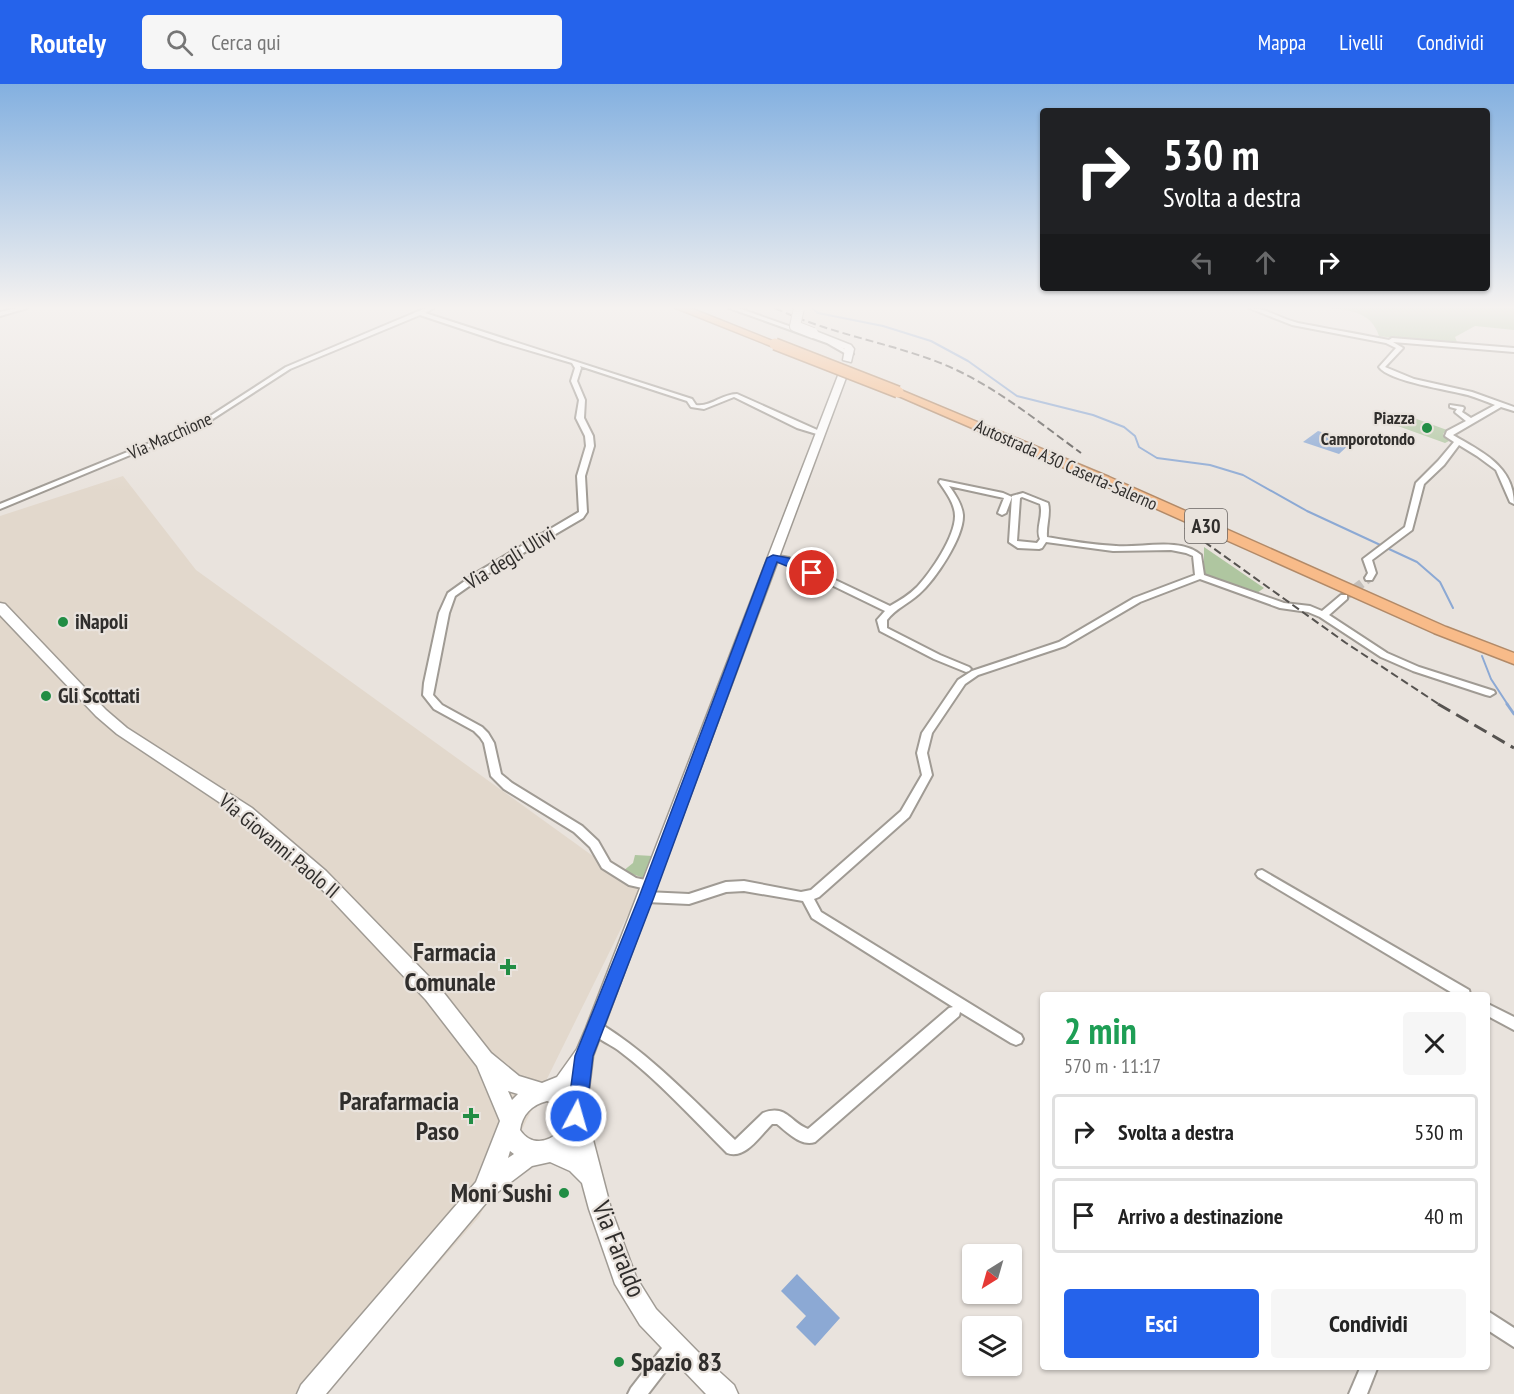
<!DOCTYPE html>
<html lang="it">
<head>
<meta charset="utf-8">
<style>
	body { margin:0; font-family:"PT Sans Narrow",sans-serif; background:#f6f6f6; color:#222; height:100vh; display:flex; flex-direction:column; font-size:22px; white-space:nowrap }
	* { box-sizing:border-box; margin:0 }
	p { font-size:20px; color:#767676 }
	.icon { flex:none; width:33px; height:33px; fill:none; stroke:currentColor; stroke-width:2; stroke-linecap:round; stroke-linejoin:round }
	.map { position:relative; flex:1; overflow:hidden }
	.panel { position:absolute; left:1040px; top:908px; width:450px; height:378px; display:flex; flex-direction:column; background:#fff; border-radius:6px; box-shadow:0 2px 4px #0004 }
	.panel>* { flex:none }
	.hud { position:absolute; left:1040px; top:24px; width:450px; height:183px; border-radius:6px; box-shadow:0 2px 4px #0004; background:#202124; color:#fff; overflow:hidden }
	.needle { width:39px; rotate:217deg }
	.controls { position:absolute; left:962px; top:1160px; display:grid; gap:12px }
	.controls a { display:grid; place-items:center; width:60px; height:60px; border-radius:6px; background:#fff; box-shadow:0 2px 4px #0004; font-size:30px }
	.pin { position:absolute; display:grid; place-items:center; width:51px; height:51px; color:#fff; margin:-26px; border:3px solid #fff; border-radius:50%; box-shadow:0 2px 6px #0007 }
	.me { position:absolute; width:66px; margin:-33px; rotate:6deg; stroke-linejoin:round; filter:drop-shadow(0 0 4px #0008) }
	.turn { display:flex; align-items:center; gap:21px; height:126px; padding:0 24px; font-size:27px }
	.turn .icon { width:78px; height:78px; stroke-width:2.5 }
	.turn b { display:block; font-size:42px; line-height:51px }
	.lanes { display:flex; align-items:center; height:57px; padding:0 24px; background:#0003; justify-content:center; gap:30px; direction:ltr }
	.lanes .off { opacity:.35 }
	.round { display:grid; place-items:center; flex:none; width:63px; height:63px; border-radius:6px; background:#f6f6f6 }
	.headline { display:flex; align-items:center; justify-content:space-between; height:102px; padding:0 24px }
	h1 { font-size:36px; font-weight:700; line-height:45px; color:#1e9e55 }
	.cta { display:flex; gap:12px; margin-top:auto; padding:12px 24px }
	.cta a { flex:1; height:69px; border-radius:6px; background:#2563eb; color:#fff; font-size:24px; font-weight:700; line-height:69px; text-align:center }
	.cta a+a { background:#f6f6f6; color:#222 }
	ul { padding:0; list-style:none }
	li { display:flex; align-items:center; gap:18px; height:75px; margin:0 12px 9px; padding:0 12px; border:3px solid #e0e0e0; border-radius:6px }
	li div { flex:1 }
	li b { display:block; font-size:22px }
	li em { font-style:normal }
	header { display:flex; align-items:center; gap:36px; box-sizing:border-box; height:84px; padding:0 30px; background:#2563eb; color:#fff }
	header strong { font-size:28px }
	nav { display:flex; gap:33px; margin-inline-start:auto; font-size:21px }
	.search { width:420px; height:54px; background:#f6f6f6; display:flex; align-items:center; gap:15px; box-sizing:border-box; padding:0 21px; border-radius:6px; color:#767676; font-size:22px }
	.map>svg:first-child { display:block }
	.built { fill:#e2d8cc }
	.green { fill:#afc6a0 }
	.water { fill:#8ca9d4 }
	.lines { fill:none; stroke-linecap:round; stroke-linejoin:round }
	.stream-far1 { stroke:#8ca9d4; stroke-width:2 }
	.stream { stroke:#8ca9d4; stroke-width:3 }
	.street-tunnel { stroke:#c4bfba; stroke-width:9; stroke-dasharray:9 4.5; stroke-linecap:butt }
	.street-casing { stroke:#a09b94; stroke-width:4 }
	.secondary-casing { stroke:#a09b94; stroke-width:3 }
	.highway-casing { stroke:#b28a68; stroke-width:3 }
	.street { fill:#fff; fill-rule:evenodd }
	.secondary { fill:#fff; fill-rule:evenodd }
	.highway { fill:#f8bb89; fill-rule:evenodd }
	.rail-far1 { stroke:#565350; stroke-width:2; stroke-dasharray:8 4; stroke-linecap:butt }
	.rail { stroke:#565350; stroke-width:3; stroke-dasharray:14 7; stroke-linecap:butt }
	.secondary-bridge-casing { stroke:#a09b94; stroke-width:12; stroke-linecap:butt }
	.highway-bridge-casing { stroke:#b28a68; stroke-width:14; stroke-linecap:butt }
	.secondary-bridge { stroke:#fff; stroke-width:10 }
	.highway-bridge { stroke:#f8bb89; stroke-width:11 }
	.route { fill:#2563eb; stroke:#184099; stroke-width:1.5 }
	.poi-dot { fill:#218d44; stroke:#e9e3dd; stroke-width:2 }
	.labels { text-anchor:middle; stroke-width:4.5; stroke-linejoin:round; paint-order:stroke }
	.far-poi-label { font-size:18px; font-weight:bold; fill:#302e2c; stroke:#e9e3dd; text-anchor:end }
	.far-street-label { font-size:18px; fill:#302e2c; stroke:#e9e3dd }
	.shield { fill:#e9e3dd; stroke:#686461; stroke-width:1.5 }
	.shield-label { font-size:20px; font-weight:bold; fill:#302e2c }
	.street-label { font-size:21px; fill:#302e2c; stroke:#e9e3dd }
	.poi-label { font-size:21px; font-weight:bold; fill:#302e2c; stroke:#e9e3dd; text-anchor:start }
	.near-poi-label { font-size:26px; font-weight:bold; fill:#302e2c; stroke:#e9e3dd; text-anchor:end }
	.near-street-label { font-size:26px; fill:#302e2c; stroke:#e9e3dd }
</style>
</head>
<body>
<header>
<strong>Routely</strong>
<div class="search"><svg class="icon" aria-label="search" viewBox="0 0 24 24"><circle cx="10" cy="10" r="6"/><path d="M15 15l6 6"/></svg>Cerca qui</div>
<nav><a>Mappa</a><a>Livelli</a><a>Condividi</a></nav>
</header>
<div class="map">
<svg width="1514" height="1310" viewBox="0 0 1514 1310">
	<rect width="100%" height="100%" fill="#e9e3dd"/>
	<path class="built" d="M123 392 196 486 640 806 479 1133 324 1310H0V432Z"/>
	<g class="green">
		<path d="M1327 224H1514V246L1475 242 1455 253 1457 258H1423L1379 252C1371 227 1349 226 1327 224Z"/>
		<path d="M1414 334 1447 346 1443 350 1449 357 1445 359 1395 341Z"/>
		<path d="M1204 463 1264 504 1257 509 1204 490Z"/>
		<path d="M635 771 653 772 644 794 623 787 633 779Z"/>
	</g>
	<g class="water">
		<path d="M1318 347 1353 357 1339 370 1303 358Z"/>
		<path d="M797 1190 840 1234 815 1262 796 1243 806 1232 781 1207Z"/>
	</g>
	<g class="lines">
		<g class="stream-far1">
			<path d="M812 224 818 229 883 242 931 257 968 277 1017 312 1093 331 1124 343 1135 352 1139 363 1157 374 1210 381 1243 391 1307 427 1417 478 1440 498 1453 524"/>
			<path d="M1482 572 1491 595 1508 621"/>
		</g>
		<path class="stream" d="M1507 620 1514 630"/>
		<path class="street-tunnel" d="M1344 513 1369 494"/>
		<defs>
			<g id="street">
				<path d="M17 224H27L0 232V228Z"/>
				<path d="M426 224H434L425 229 692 315 696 321C711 323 722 310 737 310L824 349 820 351 797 344 734 313 704 325 691 323 687 317 580 282 581 284 577 297 585 316 584 334 593 352 594 362 585 392 587 428 583 434 482 493 455 512 449 529 433 611 442 621 482 643 488 649 494 659 501 690 512 699 582 742 598 757 610 778 636 794 655 798 657 801 655 804 651 806 629 801 602 784 590 763 574 748 504 705 491 692 484 659 480 653 474 647 434 625 423 611 424 599 439 529 448 509 476 489 579 428 577 392 586 362 585 352 576 334 579 316 571 297 575 284 572 279 504 259 420 231 290 285 205 340 0 425V420L201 338 286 283Z"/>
				<path d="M729 224H738L831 257 853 270 848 271 827 259Z"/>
				<path d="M1249 224C1266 224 1281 235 1298 239 1328 245 1359 250 1389 256L1392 254 1514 264V268L1393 258 1403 264 1385 283 1414 295 1472 308 1514 323V327L1501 323 1453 351C1482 368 1514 382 1514 420L1510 418 1496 386 1477 372 1459 361 1444 381 1424 400 1412 446 1372 476 1376 489 1372 496H1366L1365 494 1368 489 1363 475 1405 443 1416 399 1438 377 1454 358 1445 352 1447 347 1466 337 1456 329 1455 328 1457 325 1450 323V321L1463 323 1464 324 1462 328 1471 334 1495 321C1486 317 1477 314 1468 311 1449 306 1388 297 1379 283L1396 264 1386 259 1292 241Z"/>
				<path d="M940 396 1003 409 1012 413 1006 429 1002 431 998 429 1004 414 949 402C955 410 962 420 963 431 964 453 935 496 919 510 908 520 895 525 887 536V544L940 571 969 583 971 585 969 587 966 588 934 575 880 547 877 536 885 527 784 478 770 476 769 474 773 471 789 474 890 522C899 517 909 511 917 503 931 488 955 453 955 432 955 420 946 408 939 398Z"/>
				<path d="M1023 409 1048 419C1051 429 1046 442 1047 453 1070 457 1093 461 1116 462 1142 464 1180 453 1201 471L1204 491 1284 519 1310 522 1322 527 1341 511H1347V515L1329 531 1387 569 1419 583 1494 607 1495 609 1490 612 1486 611 1413 587 1381 573 1320 533 1308 528 1280 524 1200 495 1140 518 1065 562 978 591 965 600 932 649 927 669 932 691 909 733 819 813 814 815 821 828 1021 951 1023 955 1021 959 1016 961 1011 959 960 928 959 932 815 1058C801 1063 787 1048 777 1040H772C760 1052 745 1076 727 1069 692 1034 658 996 618 966 610 960 594 954 589 944L591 940 596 938 601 940C652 972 692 1015 735 1056L763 1029C786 1020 790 1038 808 1045L949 924 953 923 812 834 803 817 744 807 726 808 689 820 646 818 642 816 640 813 642 810 646 808 689 810 726 798 744 797 801 808 811 806 901 727 922 691 917 669 922 649 958 596 972 587 1059 558 1134 514 1195 491 1193 472 1186 469 1171 466 1113 467 1046 458 1042 464 1039 465 1018 464 1009 458 1012 412ZM1022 413 1040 420C1044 432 1035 444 1040 455L1037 459 1017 457 1020 414Z"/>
				<path d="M1262 786 1469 906 1470 910H1454L1258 793 1256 790 1258 787Z"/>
				<path d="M1486 919 1514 933V946L1486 931Z"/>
				<path d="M1486 1226 1514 1244V1263L1486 1245Z"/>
				<path d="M675 1252 681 1255 684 1261 681 1267 648 1310H628L631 1304 669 1255Z"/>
				<path d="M1361 1282H1378L1367 1310H1349Z"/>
			</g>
			<g id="secondary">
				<path d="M813 246 851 261 854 265 851 278 843 276 845 265 810 251 809 249Z"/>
				<path d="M839 289 847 291 593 972 586 1029 611 1125 636 1193 656 1225 701 1271 734 1301 738 1310H706L640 1241 615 1200 589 1125 582 1099 570 1087 550 1078 532 1082 491 1113 326 1310H297L301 1301 476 1098 500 1037 477 982 426 916 314 797 240 732 117 650 96 632 0 531V519L5 520 106 626 127 644 252 724 326 787 440 904 491 969 519 992 542 999 557 993 577 965 586 944ZM508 1007 518 1010 512 1016ZM547 1017C590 1029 542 1079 520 1046 522 1031 531 1021 547 1017ZM510 1067 514 1070 508 1074Z"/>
			</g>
			<g id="highway">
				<path d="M676 224H690L780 260 779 262H771Z"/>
				<path d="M898 305 1109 393 1446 543 1514 569V580L1434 549 1099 399 894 310V306Z"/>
			</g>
		</defs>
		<use href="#street" class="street-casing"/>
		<use href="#secondary" class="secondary-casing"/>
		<use href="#highway" class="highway-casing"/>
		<use href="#street" class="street"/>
		<use href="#secondary" class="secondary"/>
		<use href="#highway" class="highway"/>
		<g class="rail-far1">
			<path d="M775 224C829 250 888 258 943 280 994 301 1037 337 1081 369"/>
			<path d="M1185 444 1346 559 1440 621"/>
		</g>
		<path class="rail" d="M1438 620 1514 664"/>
		<defs>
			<path id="secondary-bridge" d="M799 224 795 242 813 249"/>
			<path id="highway-bridge" d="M775 260 898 308"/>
		</defs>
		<use href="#secondary-bridge" class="secondary-bridge-casing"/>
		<use href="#highway-bridge" class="highway-bridge-casing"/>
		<use href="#secondary-bridge" class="secondary-bridge"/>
		<use href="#highway-bridge" class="highway-bridge"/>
	</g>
	<linearGradient id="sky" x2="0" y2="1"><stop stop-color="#83b0e0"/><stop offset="0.55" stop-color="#f5f2f0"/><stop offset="1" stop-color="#f5f2f0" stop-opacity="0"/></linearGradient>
	<rect width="1514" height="407" fill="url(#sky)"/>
	<path class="route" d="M773 471 789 474 818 489 816 491H808L777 478 654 813 593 972 586 1032 583 1038 576 1040 569 1038 567 1032 575 972 639 813 767 474Z"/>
	<g class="poi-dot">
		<circle cx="1427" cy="344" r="6"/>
		<circle cx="63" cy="538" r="6"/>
		<circle cx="46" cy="612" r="6"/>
		<path d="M505 874h6v6h6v6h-6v6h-6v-6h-6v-6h6z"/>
		<path d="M468 1023h6v6h6v6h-6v6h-6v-6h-6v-6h6z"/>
		<circle cx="564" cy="1109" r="6"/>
		<circle cx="619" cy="1278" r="6"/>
	</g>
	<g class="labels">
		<g class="far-poi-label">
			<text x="1415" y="340">Piazza<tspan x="1415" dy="21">Camporotondo</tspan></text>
		</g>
		<g class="far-street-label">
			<text transform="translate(170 352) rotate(-24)" y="6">Via Macchione</text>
			<text transform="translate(1066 381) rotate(24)" y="6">Autostrada A30 Caserta-Salerno</text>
		</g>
		<rect class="shield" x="1185" y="425" width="42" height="34" rx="4.5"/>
		<g class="shield-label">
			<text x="1206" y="449">A30</text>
		</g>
		<g class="street-label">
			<text transform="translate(510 474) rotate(-31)" y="7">Via degli Ulivi</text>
			<text transform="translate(279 762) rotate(40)" y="7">Via Giovanni Paolo II</text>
		</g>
		<g class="poi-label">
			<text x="75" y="545">iNapoli</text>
			<text x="58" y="619">Gli Scottati</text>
		</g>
		<g class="near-poi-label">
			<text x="496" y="877">Farmacia<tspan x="496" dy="30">Comunale</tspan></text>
			<text x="459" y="1026">Parafarmacia<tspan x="459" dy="30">Paso</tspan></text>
			<text x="552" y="1118">Moni Sushi</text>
			<text x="631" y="1287" text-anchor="start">Spazio 83</text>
		</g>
		<g class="near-street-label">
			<text transform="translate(619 1165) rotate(68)" y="9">Via Faraldo</text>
		</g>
	</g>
</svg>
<div class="controls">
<a><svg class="needle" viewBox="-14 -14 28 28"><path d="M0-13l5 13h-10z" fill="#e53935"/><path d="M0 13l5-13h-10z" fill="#767676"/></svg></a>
<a><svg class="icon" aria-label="layers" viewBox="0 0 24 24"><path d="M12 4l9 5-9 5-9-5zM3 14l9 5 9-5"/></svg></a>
</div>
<div class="pin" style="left:812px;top:489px;background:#d93025"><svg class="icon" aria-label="arrive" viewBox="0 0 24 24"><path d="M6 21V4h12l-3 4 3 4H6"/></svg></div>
<svg class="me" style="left:576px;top:1032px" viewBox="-20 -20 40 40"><circle r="17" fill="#2563eb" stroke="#fff" stroke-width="3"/><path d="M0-11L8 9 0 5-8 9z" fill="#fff"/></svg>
<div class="hud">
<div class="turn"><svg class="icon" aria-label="right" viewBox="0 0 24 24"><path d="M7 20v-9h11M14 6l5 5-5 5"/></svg><div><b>530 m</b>Svolta a destra</div></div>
<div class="lanes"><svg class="icon off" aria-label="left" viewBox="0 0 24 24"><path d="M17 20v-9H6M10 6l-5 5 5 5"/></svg><svg class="icon off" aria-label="ahead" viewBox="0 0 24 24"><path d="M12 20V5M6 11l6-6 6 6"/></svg><svg class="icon" aria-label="right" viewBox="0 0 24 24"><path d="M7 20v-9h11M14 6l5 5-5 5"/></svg></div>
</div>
<section class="panel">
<div class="headline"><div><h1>2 min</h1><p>570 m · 11:17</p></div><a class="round"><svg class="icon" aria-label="close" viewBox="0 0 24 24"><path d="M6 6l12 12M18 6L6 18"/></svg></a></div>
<ul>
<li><svg class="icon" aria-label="right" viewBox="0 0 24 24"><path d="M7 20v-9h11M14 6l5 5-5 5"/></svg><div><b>Svolta a destra</b></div><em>530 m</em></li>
<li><svg class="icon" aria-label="arrive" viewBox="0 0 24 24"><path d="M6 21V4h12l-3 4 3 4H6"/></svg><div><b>Arrivo a destinazione</b></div><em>40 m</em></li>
</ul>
<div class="cta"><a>Esci</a><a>Condividi</a></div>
</section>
</div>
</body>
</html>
